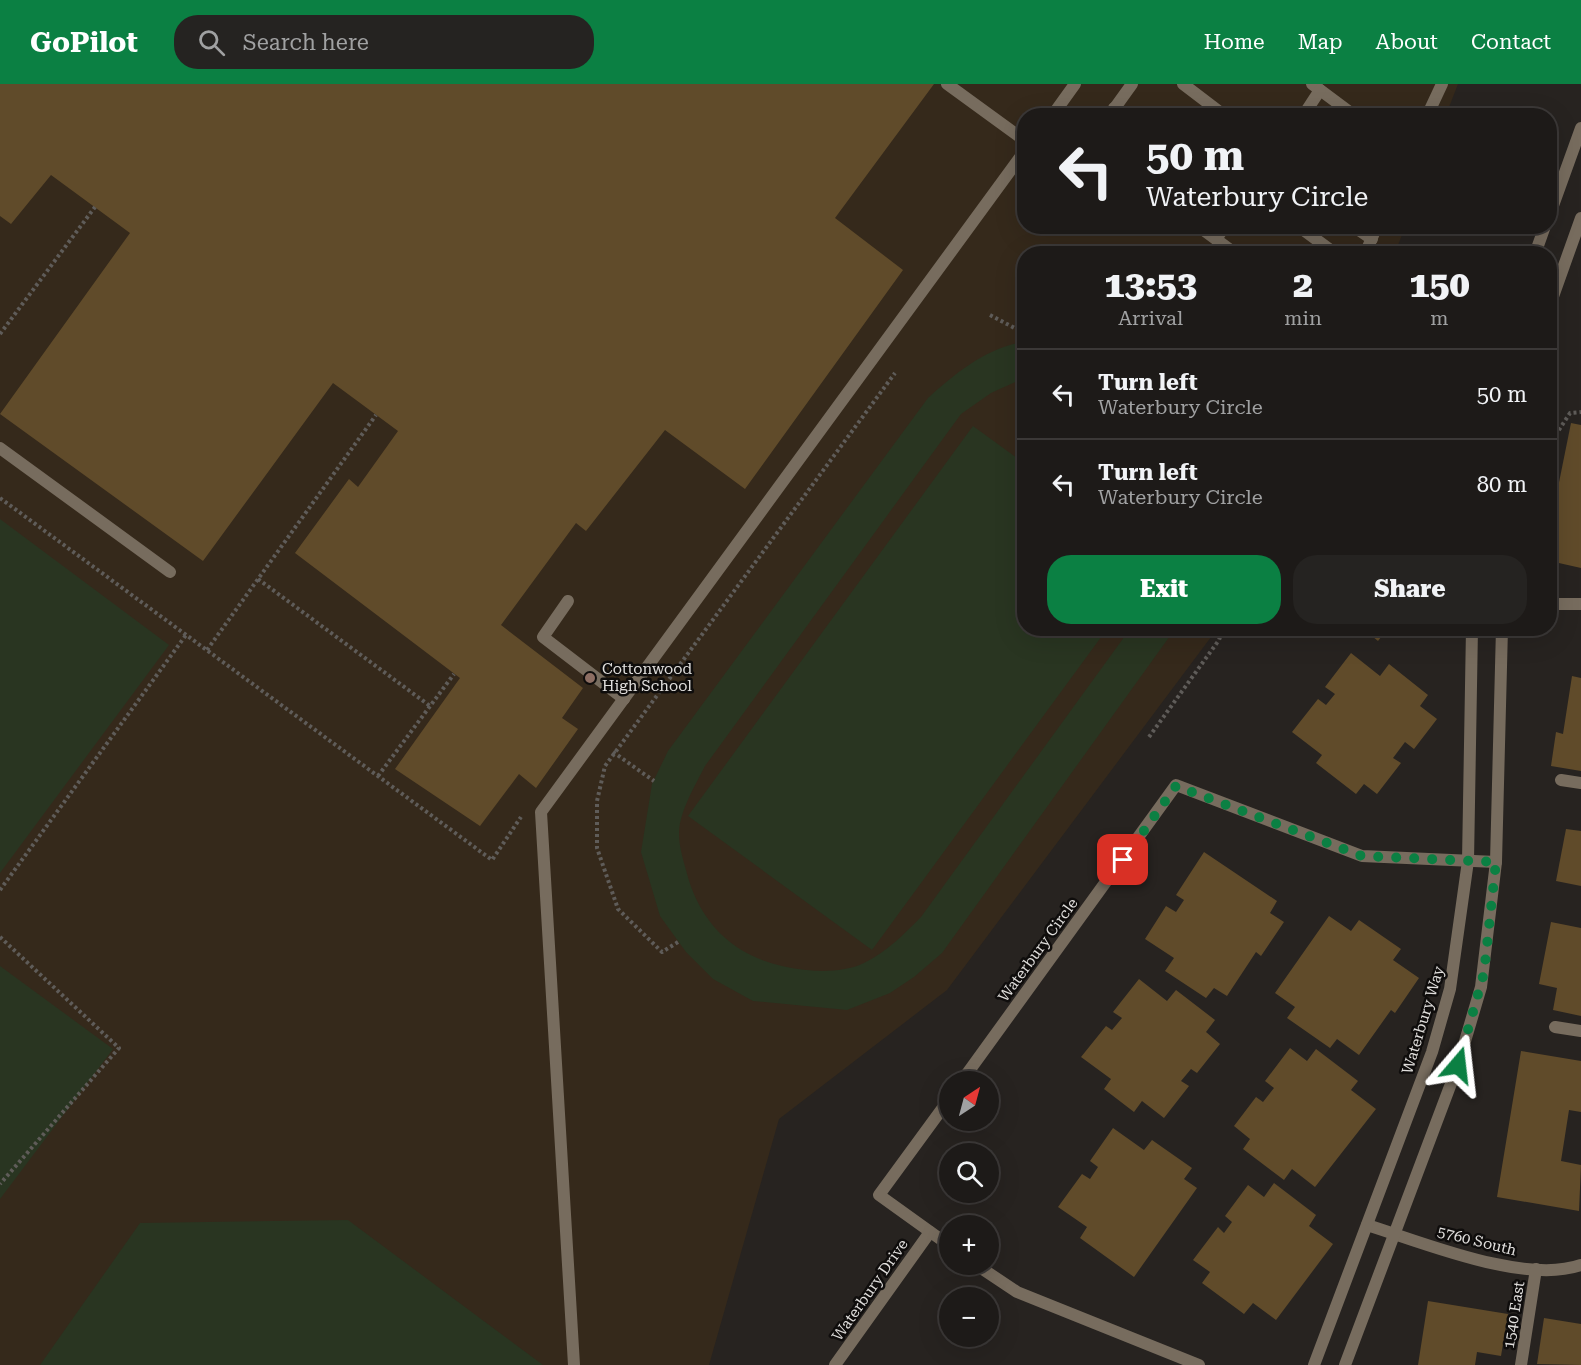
<!DOCTYPE html>
<html lang="en">
<head>
<meta charset="utf-8">
<style>
	body { margin:0; font-family:"Roboto Serif",serif; background:#252321; color:#f1f3f6; height:100vh; display:flex; flex-direction:column; font-size:22px; white-space:nowrap }
	* { box-sizing:border-box; margin:0 }
	p { font-size:20px; color:#a0a1a2 }
	.icon { flex:none; width:33px; height:33px; fill:none; stroke:currentColor; stroke-width:2; stroke-linecap:round; stroke-linejoin:round }
	.map { position:relative; flex:1; overflow:hidden }
	.details { position:absolute; left:1017px; top:162px; width:540px; height:390px; display:flex; flex-direction:column; background:#1d1a18; border-radius:24px; box-shadow:0 6px 24px #0002,0 0 0 2px #3b3837 }
	.details>* { flex:none }
	.banner { position:absolute; left:1017px; top:24px; width:540px; height:126px; border-radius:24px; box-shadow:0 6px 24px #0002,0 0 0 2px #3b3837; background:#1d1a18; color:#f1f3f6; overflow:hidden }
	.needle { width:39px; rotate:36deg }
	.fabs { position:absolute; left:939px; top:987px; display:grid; gap:12px }
	.fabs a { display:grid; place-items:center; width:60px; height:60px; border-radius:50%; background:#1d1a18; box-shadow:0 6px 24px #0002,0 0 0 2px #3b3837; font-size:30px }
	.pin { position:absolute; display:grid; place-items:center; width:51px; height:51px; color:#fff; margin:-26px; border-radius:12px; box-shadow:0 3px 9px #0006 }
	.me { position:absolute; width:66px; margin:-33px; rotate:17deg; stroke-linejoin:round; filter:drop-shadow(0 0 4px #0008) }
	.turn { display:flex; align-items:center; gap:21px; height:126px; padding:0 30px; font-size:27px }
	.turn .icon { width:78px; height:78px; stroke-width:2.5 }
	.turn b { display:block; font-size:42px; line-height:51px }
	.eta { display:flex; justify-content:space-evenly; align-items:center; height:102px; text-align:center }
	.eta b { font-size:36px; font-weight:800; line-height:42px }
	.button { display:flex; gap:12px; margin-top:auto; padding:12px 30px }
	.button a { flex:1; height:69px; border-radius:24px; background:#0b8043; color:#fff; font-size:24px; font-weight:800; line-height:69px; text-align:center }
	.button a+a { background:#252321; color:#f1f3f6 }
	ul { padding:0; list-style:none }
	li { display:flex; align-items:center; gap:18px; height:90px; padding:0 30px; border-top:2px solid #3b3837 }
	li div { flex:1 }
	li b { display:block; font-size:22px }
	li em { font-style:normal }
	header { display:flex; align-items:center; gap:36px; box-sizing:border-box; height:84px; padding:0 30px; background:#0b8043; color:#fff }
	header strong { font-size:28px }
	nav { display:flex; gap:33px; margin-inline-start:auto; font-size:21px }
	.search { width:420px; height:54px; background:#252321; display:flex; align-items:center; gap:15px; box-sizing:border-box; padding:0 21px; border-radius:24px; color:#a0a1a2; font-size:22px }
	.map>svg:first-child { display:block }
	.commercial { fill:#35291b }
	.green { fill:#293521 }
	.building { fill:#604b2a }
	.lines { fill:none; stroke-linecap:round; stroke-linejoin:round }
	.path { stroke:#5f5c59; stroke-width:4; stroke-dasharray:3 3; stroke-linecap:butt }
	.service { stroke:#776c5e; stroke-width:12 }
	.minor { stroke:#776c5e; stroke-width:12 }
	.route { stroke:#0b8043; stroke-width:10; stroke-dasharray:0 18 }
	.education-dot { fill:#8d6e63; stroke:#0f0d0c; stroke-width:2 }
	.labels { text-anchor:middle; stroke-width:5; stroke-linejoin:round; paint-order:stroke }
	.poi-label { font-size:15px; fill:#e1dfdd; stroke:#0f0d0c; text-anchor:start }
	.street-label { font-size:15px; fill:#e1dfdd; stroke:#0f0d0c }
</style>
</head>
<body>
<header>
<strong>GoPilot</strong>
<div class="search"><svg class="icon" aria-label="search" viewBox="0 0 24 24"><circle cx="10" cy="10" r="6"/><path d="M15 15l6 6"/></svg>Search here</div>
<nav><a>Home</a><a>Map</a><a>About</a><a>Contact</a></nav>
</header>
<div class="map">
<svg width="1581" height="1281" viewBox="0 0 1581 1281">
	<rect width="100%" height="100%" fill="#272320"/>
	<path class="commercial" d="M0 0H1458L1446 31 1024 32V142L1405 143 1395 169 1024 170V544L1217 545 947 906 779 1035 709 1281H0Z"/>
	<g class="green">
		<path d="M1024 258V294L991 309 961 330 705 682C695 702 679 728 679 750 679 762 683 775 686 786 701 847 744 880 806 886 824 888 848 887 864 879 887 868 904 850 921 833L1130 545H1175L942 869 914 893 890 909 847 926 753 917 713 895 686 868 660 832 641 768 652 700 668 667 928 314C956 289 986 264 1024 258Z"/>
		<path d="M973 342 1024 379V544L1107 545 872 866 688 732Z"/>
		<path d="M0 435 169 561 0 789Z"/>
		<path d="M0 882 113 965 0 1115Z"/>
		<path d="M348 1136 543 1281H40L140 1139Z"/>
	</g>
	<g class="building">
		<path d="M0 0H934L835 134 903 186 745 405 665 346 586 447 576 439 501 541 583 604 562 634 578 645 536 704 519 690 480 742 395 685 460 594 295 469 349 395 358 403 398 347 333 299 203 477 0 330 130 149 51 91 11 140 0 132Z"/>
		<path d="M1571 339 1581 341V484L1550 477V443Z"/>
		<path d="M1362 544H1388L1378 557Z"/>
		<path d="M1351 569 1380 592 1389 580 1428 611 1420 622 1437 635 1414 665 1405 658 1393 674 1401 679 1377 710 1364 700 1356 710 1316 679 1322 671 1292 648 1318 615 1326 621 1335 610 1325 603Z"/>
		<path d="M1572 592 1581 594V687L1551 682 1556 648 1563 650Z"/>
		<path d="M1566 745 1581 747V802L1556 797Z"/>
		<path d="M1204 768 1277 817 1270 829 1284 838 1261 872 1256 868 1227 912 1214 904 1206 914 1165 887 1174 874 1145 855 1166 822 1176 828 1184 816 1176 811Z"/>
		<path d="M1329 832 1351 847 1359 836 1401 865 1393 876 1419 894 1395 929 1391 926 1359 971 1337 955 1330 964 1287 934 1295 923 1275 909Z"/>
		<path d="M1551 838 1581 844V932L1553 926 1557 904 1539 900Z"/>
		<path d="M1139 895 1167 917 1176 906 1215 936 1206 948 1220 960 1197 989 1191 985 1181 997 1189 1002 1164 1034 1142 1017 1134 1028 1104 1005 1111 995 1081 973 1106 942 1112 946 1122 934 1113 928Z"/>
		<path d="M1290 964 1307 977 1316 965 1358 997 1351 1006 1376 1025 1315 1103 1292 1085 1284 1096 1243 1065 1250 1055 1234 1042 1256 1013 1263 1018 1274 1004 1265 997Z"/>
		<path d="M1521 967 1581 977V1028L1569 1026 1561 1077 1581 1081 1579 1127 1497 1113Z"/>
		<path d="M1113 1044 1144 1066 1152 1056 1192 1084 1184 1095 1197 1104 1134 1193 1080 1154 1087 1143 1058 1123 1082 1090 1090 1095 1098 1083 1090 1077Z"/>
		<path d="M1274 1099 1316 1131 1309 1142 1333 1160 1276 1236 1253 1219 1244 1230 1202 1199 1210 1188 1193 1176 1218 1143 1224 1149 1232 1138 1225 1132 1248 1101 1264 1113Z"/>
		<path d="M1428 1217 1508 1230 1501 1272 1477 1268 1475 1281H1418Z"/>
		<path d="M1544 1234 1581 1240V1281L1537 1280Z"/>
	</g>
	<g class="lines">
		<g class="path">
			<path d="M990 231 1024 249"/>
			<path d="M0 250 95 123"/>
			<path d="M1550 387 1557 349 1570 329 1581 328"/>
			<path d="M0 414 492 776 521 733"/>
			<path d="M258 495 430 622"/>
			<path d="M207 566 376 331"/>
			<path d="M1149 653 1219 556 1223 544"/>
			<path d="M613 668 654 697"/>
			<path d="M378 692 454 590"/>
			<path d="M0 806 186 551"/>
			<path d="M0 853 119 964 0 1100"/>
			<path d="M678 858 662 868 618 825 597 764V717L605 682 895 289"/>
		</g>
		<g class="service">
			<path d="M947 0 1024 56"/>
			<path d="M1183 0 1225 32"/>
			<path d="M1312 0 1355 32"/>
			<path d="M1114 24 1124 32"/>
			<path d="M1052 32 1075 0"/>
			<path d="M1109 32 1132 0"/>
			<path d="M1303 32 1320 6"/>
			<path d="M1427 32 1442 0"/>
			<path d="M1198 142 1236 170"/>
			<path d="M1298 142 1336 170"/>
			<path d="M1353 142 1372 155"/>
			<path d="M1216 155 1225 142"/>
			<path d="M1365 170 1377 142"/>
			<path d="M0 364 170 488"/>
			<path d="M568 517 543 553 624 615"/>
			<path d="M1550 520H1581"/>
			<path d="M1561 696 1581 699"/>
			<path d="M1555 943 1581 947"/>
			<path d="M961 998 1176 701 1362 772 1496 778"/>
			<path d="M950 1014 879 1111 950 1162"/>
			<path d="M1367 1141C1422 1158 1525 1201 1581 1181"/>
			<path d="M975 1180 1017 1208 1199 1281"/>
			<path d="M574 1281 541 728 1024 68"/>
			<path d="M835 1281 930 1148"/>
			<path d="M1521 1281 1536 1185"/>
		</g>
		<g class="minor">
			<path d="M1550 130 1581 44"/>
			<path d="M1535 170 1545 142"/>
			<path d="M1550 221 1581 134"/>
			<path d="M1314 1281 1432 968 1450 905 1468 777 1472 544"/>
			<path d="M1345 1281 1458 981 1481 903 1496 778 1502 544"/>
		</g>
	</g>
	<g class="lines">
		<path class="route" d="M1123 776 1176 702 1362 772 1496 778 1484 889 1458 981"/>
	</g>
	<circle class="education-dot" cx="590" cy="594" r="6"/>
	<g class="labels">
		<g class="poi-label">
			<text x="602" y="590">Cottonwood<tspan x="602" dy="17">High School</tspan></text>
		</g>
		<g class="street-label">
			<text transform="translate(1038 866) rotate(-54)" y="5">Waterbury Circle</text>
			<text transform="translate(1423 936) rotate(-73)" y="5">Waterbury Way</text>
			<text transform="translate(1477 1157) rotate(14)" y="5">5760 South</text>
			<text transform="translate(870 1206) rotate(-55)" y="5">Waterbury Drive</text>
			<text transform="translate(1514 1231) rotate(-81)" y="5">1540 East</text>
		</g>
	</g>
</svg>
<div class="fabs">
<a><svg class="needle" viewBox="-14 -14 28 28"><path d="M0-13l5 13h-10z" fill="#e53935"/><path d="M0 13l5-13h-10z" fill="#a0a1a2"/></svg></a>
<a><svg class="icon" aria-label="search" viewBox="0 0 24 24"><circle cx="10" cy="10" r="6"/><path d="M15 15l6 6"/></svg></a>
<a>+</a>
<a>−</a>
</div>
<div class="pin" style="left:1123px;top:776px;background:#d93025"><svg class="icon" aria-label="arrive" viewBox="0 0 24 24"><path d="M6 21V4h12l-3 4 3 4H6"/></svg></div>
<svg class="me" style="left:1458px;top:981px" viewBox="-20 -20 40 40"><path d="M0-17L14 15 0 8-14 15z" fill="#0b8043" stroke="#fff" stroke-width="4"/></svg>
<div class="banner">
<div class="turn"><svg class="icon" aria-label="left" viewBox="0 0 24 24"><path d="M17 20v-9H6M10 6l-5 5 5 5"/></svg><div><b>50 m</b>Waterbury Circle</div></div>
</div>
<section class="details">
<div class="eta">
<div><b>13:53</b><p>Arrival</p></div>
<div><b>2</b><p>min</p></div>
<div><b>150</b><p>m</p></div>
</div>
<ul>
<li><svg class="icon" aria-label="left" viewBox="0 0 24 24"><path d="M17 20v-9H6M10 6l-5 5 5 5"/></svg><div><b>Turn left</b><p>Waterbury Circle</p></div><em>50 m</em></li>
<li><svg class="icon" aria-label="left" viewBox="0 0 24 24"><path d="M17 20v-9H6M10 6l-5 5 5 5"/></svg><div><b>Turn left</b><p>Waterbury Circle</p></div><em>80 m</em></li>
</ul>
<div class="button"><a>Exit</a><a>Share</a></div>
</section>
</div>
</body>
</html>
